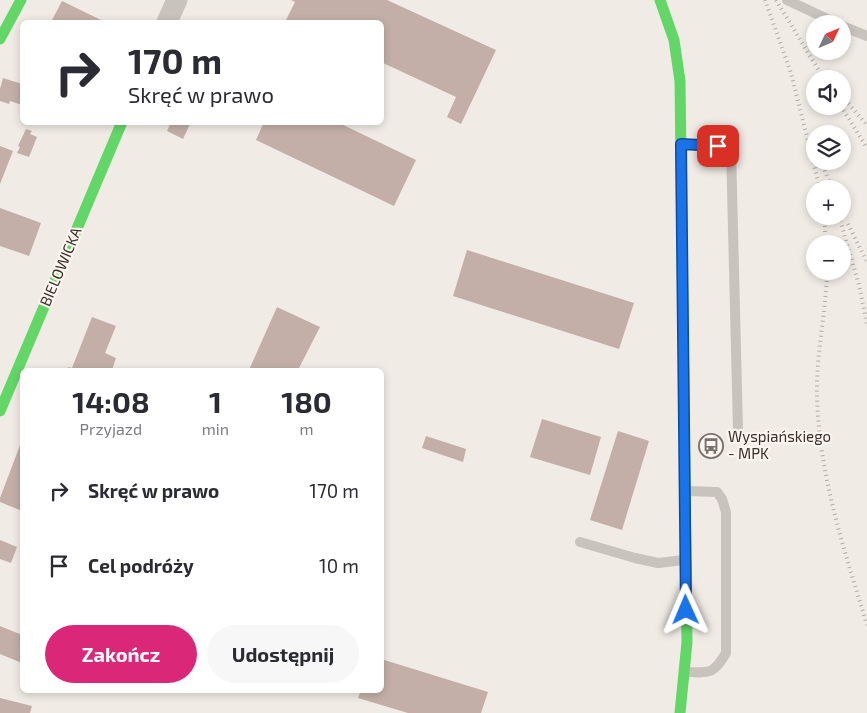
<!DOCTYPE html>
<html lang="pl">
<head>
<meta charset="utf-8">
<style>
	body { margin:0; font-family:"Exo 2",sans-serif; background:#f7f7f7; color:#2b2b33; height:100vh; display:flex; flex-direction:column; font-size:19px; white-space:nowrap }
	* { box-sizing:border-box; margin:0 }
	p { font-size:16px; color:#7c7c81 }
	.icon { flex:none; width:28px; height:28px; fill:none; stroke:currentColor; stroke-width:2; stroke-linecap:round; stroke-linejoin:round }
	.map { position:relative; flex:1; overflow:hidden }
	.drawer { position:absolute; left:20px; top:368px; width:364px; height:325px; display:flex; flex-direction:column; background:#fff; border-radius:8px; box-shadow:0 2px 8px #0003 }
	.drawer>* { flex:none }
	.top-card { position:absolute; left:20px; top:20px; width:364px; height:105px; border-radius:8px; box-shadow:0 2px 8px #0003; background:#fff; color:#2b2b33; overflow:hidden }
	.needle { width:32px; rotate:46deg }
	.controls { position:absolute; left:806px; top:15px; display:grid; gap:10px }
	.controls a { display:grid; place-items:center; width:45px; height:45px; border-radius:50%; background:#fff; box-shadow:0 2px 8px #0003; font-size:25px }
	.pin { position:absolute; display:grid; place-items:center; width:42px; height:42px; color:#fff; margin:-21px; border-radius:10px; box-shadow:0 2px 8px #0006 }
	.me { position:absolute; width:55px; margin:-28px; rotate:359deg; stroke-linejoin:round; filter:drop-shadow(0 0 4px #0008) }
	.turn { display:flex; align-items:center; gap:18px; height:105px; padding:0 25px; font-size:22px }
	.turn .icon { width:65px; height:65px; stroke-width:2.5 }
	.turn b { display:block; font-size:35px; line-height:42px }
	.eta { display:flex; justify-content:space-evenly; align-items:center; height:85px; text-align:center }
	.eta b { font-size:30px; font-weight:700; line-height:35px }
	.cta { display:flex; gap:10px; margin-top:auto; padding:10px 25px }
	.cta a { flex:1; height:58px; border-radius:30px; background:#db2777; color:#fff; font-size:20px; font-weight:700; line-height:58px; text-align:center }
	.cta a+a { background:#f7f7f7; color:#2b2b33 }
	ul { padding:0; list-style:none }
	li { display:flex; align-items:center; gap:15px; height:75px; padding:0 25px }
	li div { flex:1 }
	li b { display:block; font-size:19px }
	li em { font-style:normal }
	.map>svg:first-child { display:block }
	.building { fill:#c3afa7 }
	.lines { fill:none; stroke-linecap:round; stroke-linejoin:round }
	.lane { stroke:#c9c3be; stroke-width:10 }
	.street { stroke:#c9c3be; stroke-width:21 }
	.fast { stroke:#63d668; stroke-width:11 }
	.rail { stroke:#b1aca8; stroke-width:4; stroke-dasharray:1 4; stroke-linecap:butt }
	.route-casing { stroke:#114b97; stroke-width:12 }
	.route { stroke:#1a73e8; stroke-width:9 }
	.labels { text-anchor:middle; stroke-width:4.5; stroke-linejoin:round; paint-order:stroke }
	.street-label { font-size:15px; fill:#3b302b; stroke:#fbf5ee }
	.poi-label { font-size:15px; fill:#3b302b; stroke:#fbf5ee; text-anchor:start }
</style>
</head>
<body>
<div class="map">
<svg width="867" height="713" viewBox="0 0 867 713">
	<rect width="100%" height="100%" fill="#f0ebe5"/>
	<g class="building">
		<path d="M291 0H387L496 50 461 124 447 117 456 97 381 62V22H285L295 2Z"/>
		<path d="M62 1 105 22H51Z"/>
		<path d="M3 78 22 84V105L10 101 9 104 0 101V89Z"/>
		<path d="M171 122H191L183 139 167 131Z"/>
		<path d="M264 122H337L416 160 394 206 256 140Z"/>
		<path d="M26 129 32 131 30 134 37 137 29 157 17 153 20 147 18 146Z"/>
		<path d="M0 146 13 151 0 184Z"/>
		<path d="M0 208 41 223 29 256 0 246Z"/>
		<path d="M467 250 634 303 619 349 453 296Z"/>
		<path d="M277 307 320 327 298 370H249Z"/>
		<path d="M92 317 116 326 105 353 116 358 112 370H67L68 367 72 368Z"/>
		<path d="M542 419 601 437 590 475 530 457Z"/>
		<path d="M618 431 649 441 622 530 590 520Z"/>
		<path d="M426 436 466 449 463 462 422 448Z"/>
		<path d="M22 440V511L0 502V498Z"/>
		<path d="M0 540 17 547 11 563 0 559Z"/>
		<path d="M0 626 22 635V663L0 654Z"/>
		<path d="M381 659 488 692 481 713H408L358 698 361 690H381Z"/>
		<path d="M0 698 32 706 30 713H0Z"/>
	</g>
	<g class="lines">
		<g class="lane">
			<path d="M787 0 838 24"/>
			<path d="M842 26 867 36"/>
			<path d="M682 144 731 148 738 430"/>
			<path d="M580 542 635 558 658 563 684 560"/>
			<path d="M686 672C710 673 714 674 726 653V512L722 499 717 492 687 491"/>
		</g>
		<path class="street" d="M167 22 177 0"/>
		<g class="fast">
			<path d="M660 0 674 40 680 81 687 642 680 713"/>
			<path d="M0 39 21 0"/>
			<path d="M0 411 122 122"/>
		</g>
		<g class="rail">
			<path d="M765 0 791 73 820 189"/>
			<path d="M776 0 824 79"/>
			<path d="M842 96 867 125"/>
			<path d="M841 106 867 148"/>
			<path d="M821 161 832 189"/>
			<path d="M824 216 826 244"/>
			<path d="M839 216 859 285 867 324"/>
			<path d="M848 224 867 262"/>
			<path d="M827 271C826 313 816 354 817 396 819 476 844 549 867 625"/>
		</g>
	</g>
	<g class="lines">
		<defs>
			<path id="route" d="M686 610 681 144 718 146"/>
		</defs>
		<use href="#route" class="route-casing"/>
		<use href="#route" class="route"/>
	</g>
	<defs>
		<symbol id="bus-ring" viewBox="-11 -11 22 22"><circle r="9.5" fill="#fbf5ee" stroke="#7a716c" stroke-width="1.5"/><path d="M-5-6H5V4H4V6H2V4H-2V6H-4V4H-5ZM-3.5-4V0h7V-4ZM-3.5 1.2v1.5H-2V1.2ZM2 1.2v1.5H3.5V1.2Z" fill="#7a716c"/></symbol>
	</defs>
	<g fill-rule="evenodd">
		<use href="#bus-ring" x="697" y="432" width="28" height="28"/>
	</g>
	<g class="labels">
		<g class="street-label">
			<text transform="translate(61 267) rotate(-67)" y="5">BIELOWICKA</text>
		</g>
		<g class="poi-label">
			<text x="728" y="442">Wyspiańskiego<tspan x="728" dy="17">- MPK</tspan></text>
		</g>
	</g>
</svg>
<div class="controls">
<a><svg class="needle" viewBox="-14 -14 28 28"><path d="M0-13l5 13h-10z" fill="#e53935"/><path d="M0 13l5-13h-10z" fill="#7c7c81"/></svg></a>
<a><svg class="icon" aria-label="sound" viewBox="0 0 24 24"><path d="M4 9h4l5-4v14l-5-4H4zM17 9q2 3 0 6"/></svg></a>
<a><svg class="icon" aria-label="layers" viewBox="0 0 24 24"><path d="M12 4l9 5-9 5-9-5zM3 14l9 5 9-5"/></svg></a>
<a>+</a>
<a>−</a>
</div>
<div class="pin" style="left:718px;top:146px;background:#d93025"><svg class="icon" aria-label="arrive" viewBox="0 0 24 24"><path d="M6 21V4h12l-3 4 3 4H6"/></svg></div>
<svg class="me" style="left:686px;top:610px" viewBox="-20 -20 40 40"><path d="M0-17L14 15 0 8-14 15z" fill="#1a73e8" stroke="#fff" stroke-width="4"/></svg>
<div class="top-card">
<div class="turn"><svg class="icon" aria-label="right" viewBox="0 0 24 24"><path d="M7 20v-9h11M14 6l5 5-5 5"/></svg><div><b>170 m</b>Skręć w prawo</div></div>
</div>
<section class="drawer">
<div class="eta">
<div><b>14:08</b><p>Przyjazd</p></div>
<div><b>1</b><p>min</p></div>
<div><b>180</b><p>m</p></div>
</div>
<ul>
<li><svg class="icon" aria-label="right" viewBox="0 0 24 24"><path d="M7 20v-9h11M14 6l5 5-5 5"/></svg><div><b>Skręć w prawo</b></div><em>170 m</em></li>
<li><svg class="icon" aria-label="arrive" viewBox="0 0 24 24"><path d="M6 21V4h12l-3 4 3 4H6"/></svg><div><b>Cel podróży</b></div><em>10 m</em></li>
</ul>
<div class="cta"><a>Zakończ</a><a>Udostępnij</a></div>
</section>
</div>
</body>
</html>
